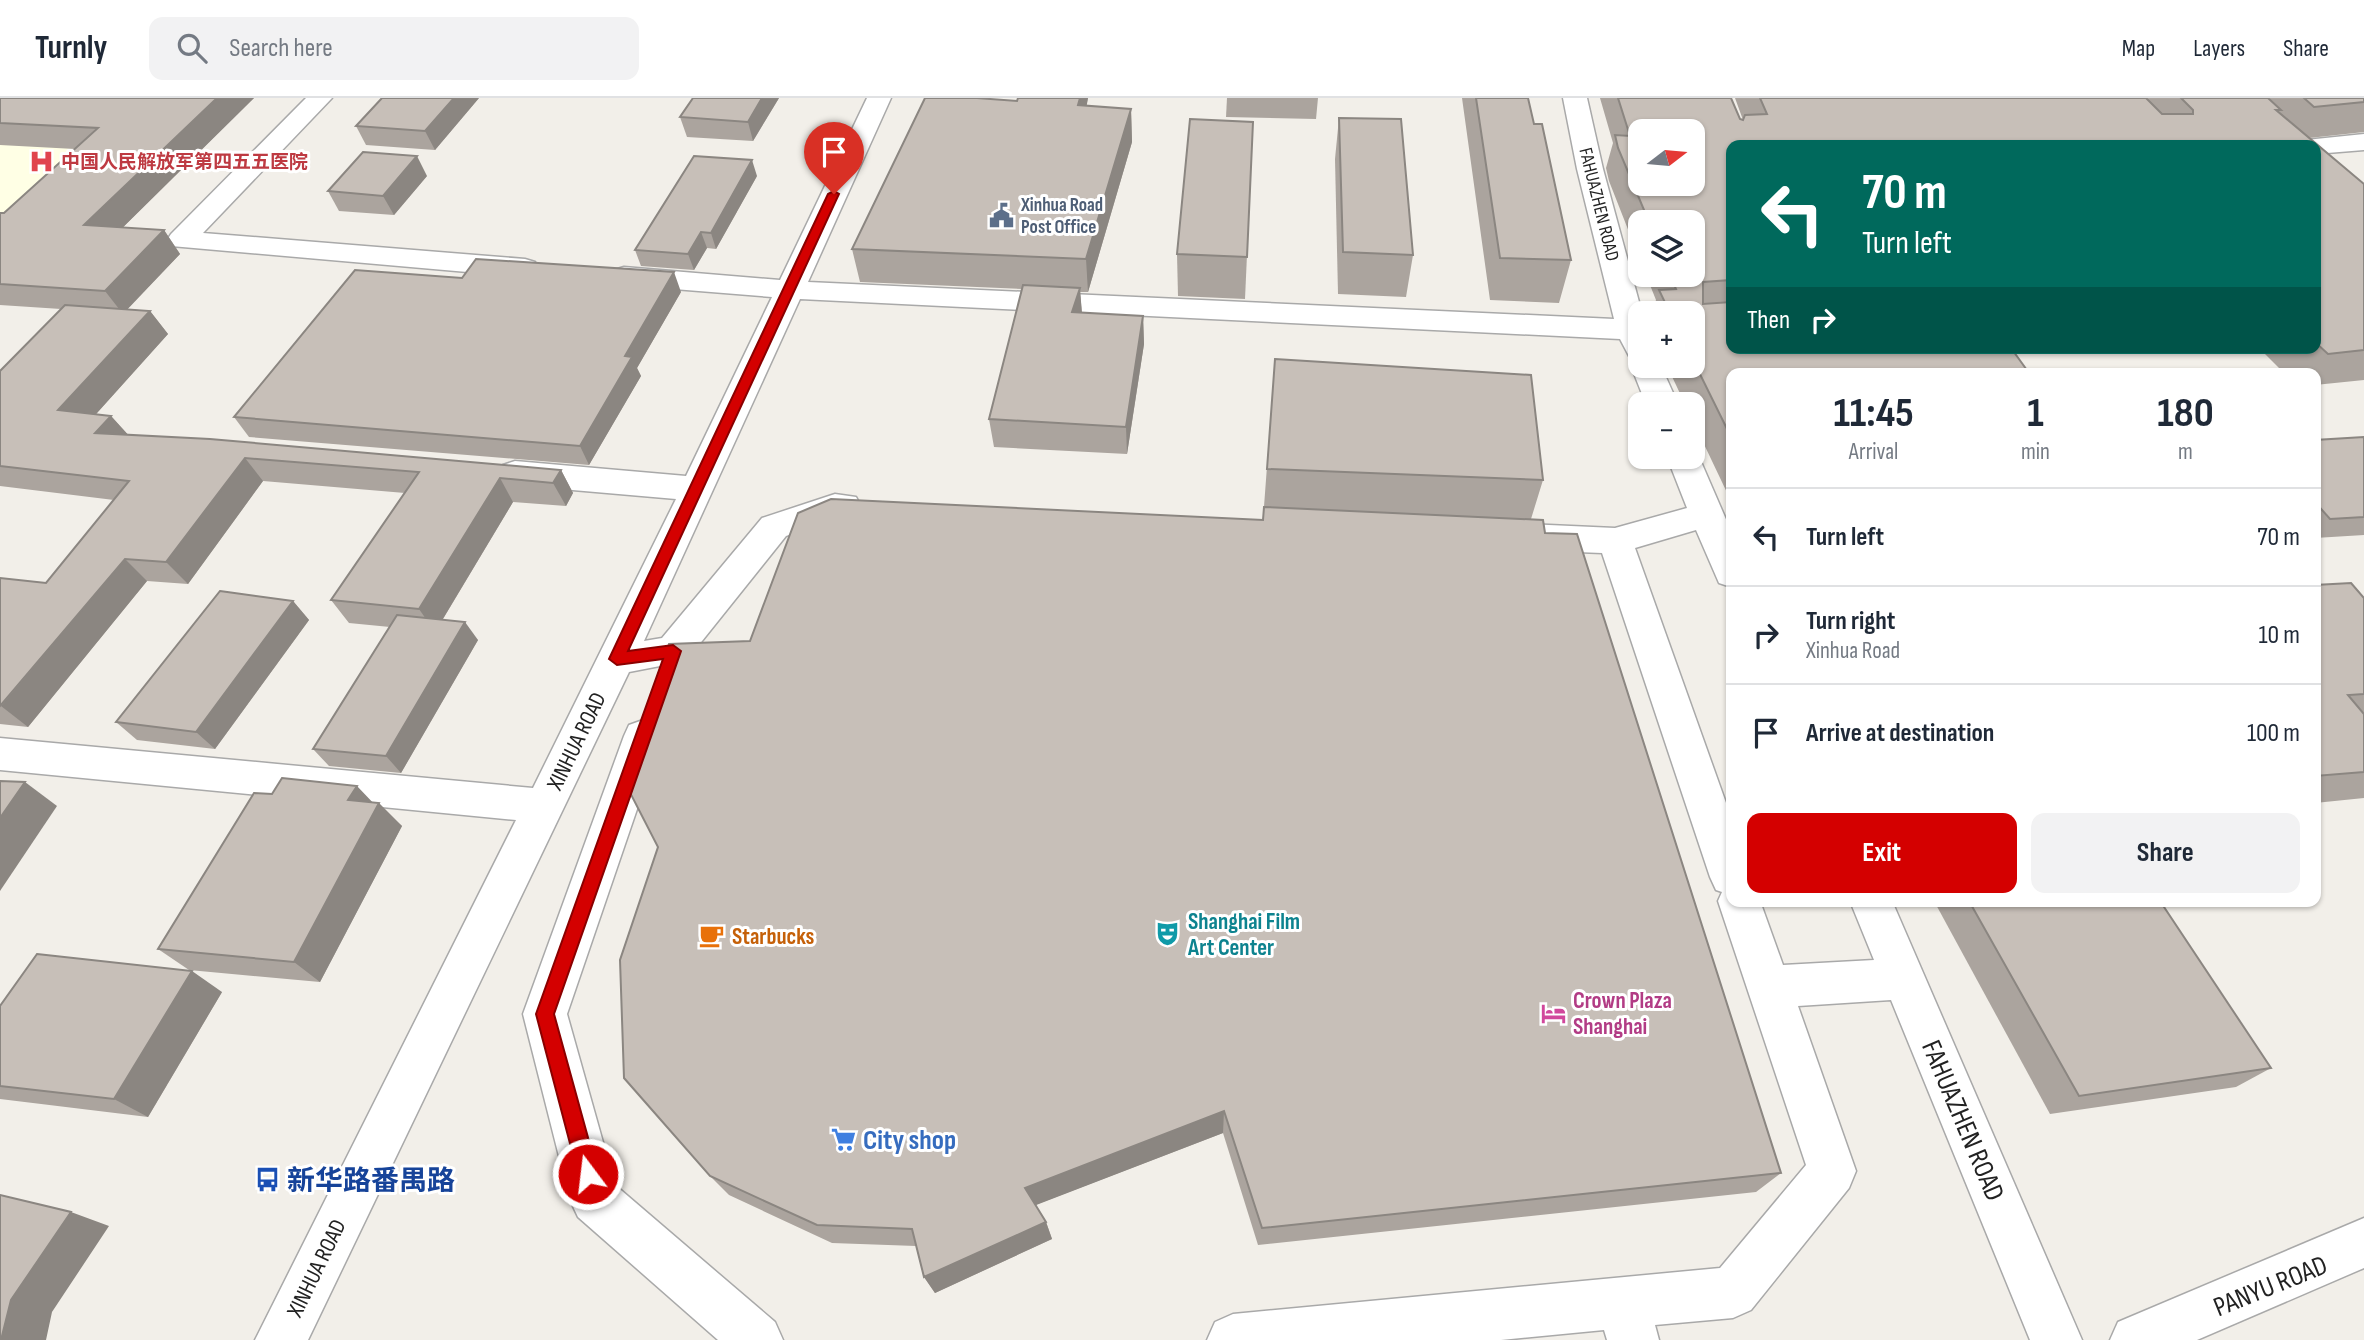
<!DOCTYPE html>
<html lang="en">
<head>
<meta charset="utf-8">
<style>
	body { margin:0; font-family:"Sofia Sans Condensed","Noto Sans SC",sans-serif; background:#f2f2f3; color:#1f2937; height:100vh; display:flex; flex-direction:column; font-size:26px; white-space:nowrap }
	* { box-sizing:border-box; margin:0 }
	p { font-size:23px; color:#747a83 }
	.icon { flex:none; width:38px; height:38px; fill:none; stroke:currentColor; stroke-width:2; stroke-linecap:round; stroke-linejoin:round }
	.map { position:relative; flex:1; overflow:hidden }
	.side { position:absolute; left:1726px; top:270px; width:595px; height:539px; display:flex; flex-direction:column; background:#fff; border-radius:14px; box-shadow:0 2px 5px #0004 }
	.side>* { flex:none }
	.guide { position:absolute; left:1726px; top:42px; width:595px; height:214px; border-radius:14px; box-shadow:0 2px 5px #0004; background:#00695c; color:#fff; overflow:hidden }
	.needle { width:46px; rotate:74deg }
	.controls { position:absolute; left:1628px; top:21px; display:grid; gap:14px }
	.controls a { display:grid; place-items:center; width:77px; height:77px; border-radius:14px; background:#fff; box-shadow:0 2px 5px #0004; font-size:35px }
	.pin { position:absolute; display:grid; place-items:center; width:60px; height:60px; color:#fff; margin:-72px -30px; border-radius:50% 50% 50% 0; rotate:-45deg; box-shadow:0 0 7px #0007 }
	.pin .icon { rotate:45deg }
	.me { position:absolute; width:77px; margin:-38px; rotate:345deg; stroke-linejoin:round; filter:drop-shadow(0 0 5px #0008) }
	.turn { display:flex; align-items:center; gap:24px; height:147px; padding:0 21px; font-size:32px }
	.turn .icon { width:91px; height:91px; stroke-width:2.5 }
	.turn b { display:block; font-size:49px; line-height:60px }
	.then { display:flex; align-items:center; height:66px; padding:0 21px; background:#0003; gap:14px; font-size:26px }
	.eta { display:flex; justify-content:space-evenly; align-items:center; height:119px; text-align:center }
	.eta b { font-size:42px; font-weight:700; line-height:49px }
	.action { display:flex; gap:14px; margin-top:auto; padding:14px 21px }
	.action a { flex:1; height:80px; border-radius:14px; background:#d40000; color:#fff; font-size:28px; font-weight:700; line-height:80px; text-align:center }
	.action a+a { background:#f2f2f3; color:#1f2937 }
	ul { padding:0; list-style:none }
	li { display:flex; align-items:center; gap:21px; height:98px; padding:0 21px; border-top:2px solid #e0e1e3 }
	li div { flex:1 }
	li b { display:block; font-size:26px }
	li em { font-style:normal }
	header { display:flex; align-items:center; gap:42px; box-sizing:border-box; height:98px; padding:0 35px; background:#fff; border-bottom:2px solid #e0e1e3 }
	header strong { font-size:33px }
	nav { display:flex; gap:38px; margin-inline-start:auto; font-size:24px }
	.search { width:490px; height:63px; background:#f2f2f3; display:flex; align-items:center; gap:18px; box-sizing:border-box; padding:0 24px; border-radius:14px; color:#747a83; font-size:26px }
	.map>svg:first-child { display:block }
	.education { fill:#ffffe5 }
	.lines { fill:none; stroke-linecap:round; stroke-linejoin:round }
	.minor-casing { stroke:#a9a9a9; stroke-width:3 }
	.minor { fill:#fff; fill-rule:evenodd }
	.wall { fill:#aba49e }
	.shaded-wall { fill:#8b8681 }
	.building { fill:#c7bfb8; stroke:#8b8681; stroke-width:2; fill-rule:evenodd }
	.route { fill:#d40000; stroke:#8a0000; stroke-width:2 }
	.labels { text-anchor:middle; stroke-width:6; stroke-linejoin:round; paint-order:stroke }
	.far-health-label { font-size:19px; font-weight:bold; fill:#be3a42; stroke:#fff; text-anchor:start }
	.far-service-label { font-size:19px; font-weight:bold; fill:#4e5e75; stroke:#fff; text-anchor:start }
	.far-street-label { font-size:19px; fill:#222; stroke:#fff }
	.street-label { font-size:23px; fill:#222; stroke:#fff }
	.culture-label { font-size:23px; font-weight:bold; fill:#0d838f; stroke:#fff; text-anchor:start }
	.food-label { font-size:23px; font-weight:bold; fill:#c56008; stroke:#fff; text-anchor:start }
	.hotel-label { font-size:23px; font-weight:bold; fill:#b23c85; stroke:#fff; text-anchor:start }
	.near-street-label { font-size:28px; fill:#222; stroke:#fff }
	.near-shop-label { font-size:28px; font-weight:bold; fill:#366cbe; stroke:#fff; text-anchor:start }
	.near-transit-label { font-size:28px; font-weight:bold; fill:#164399; stroke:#fff; text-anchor:start }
</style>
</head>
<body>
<header>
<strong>Turnly</strong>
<div class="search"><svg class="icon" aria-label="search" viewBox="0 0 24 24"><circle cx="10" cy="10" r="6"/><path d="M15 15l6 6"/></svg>Search here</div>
<nav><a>Map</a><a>Layers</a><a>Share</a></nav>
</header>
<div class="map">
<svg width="2364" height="1242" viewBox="0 0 2364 1242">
	<rect width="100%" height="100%" fill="#f2efe9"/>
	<path class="education" d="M0 0H153L0 124Z"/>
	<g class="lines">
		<defs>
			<g id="minor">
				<path d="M306 0H332L203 135 525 161 535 164 539 170 535 176 525 179 171 148 167 142 171 136Z"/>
				<path d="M867 0H891L808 184 1614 221 1577 71 1563 0H1587L1603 71 1642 215H1640V268H1661L1678 306H1646L1631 268 1638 260 1629 258 1620 241 800 201 644 543 662 540 762 420 835 396 856 399 861 408 856 417 837 420 786 438 686 563 629 574 308 1242H255L516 722 0 672V640L533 690 676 401 515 387 503 383 498 375 503 367 515 363 686 378 772 199 624 187 614 184 610 178 614 172 624 169 780 182Z"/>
				<path d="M2364 36V52L2315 56V47H2303L2306 42Z"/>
				<path d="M1692 350 1699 359 1731 433V489L1719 485 1696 432 1635 450 1731 719V803H1760L1783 867 1874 862 1850 803H1892L2082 1242H2030L1891 902 1798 908 1856 1073 1849 1090 1751 1212 1733 1220 1655 1227 1659 1242H1607L1604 1232 1501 1242H1207L1215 1224 1233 1216 1720 1170 1806 1067 1718 803 1722 794 1716 792 1710 779 1602 455 1527 452 1515 448 1510 439 1515 430 1527 426 1615 430 1687 410 1667 359H1692Z"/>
				<path d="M643 622 657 627 662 638 567 916 615 1087 775 1224 783 1242H718L578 1119 570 1102 523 916 624 638 629 627Z"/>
				<path d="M2364 1120V1170L2197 1242H2110L2118 1224Z"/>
			</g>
		</defs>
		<use href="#minor" class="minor-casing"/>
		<use href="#minor" class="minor"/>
	</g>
	<g class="wall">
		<path d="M0 0H254L122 130 164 132 180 156 127 211 150 213 168 236 96 316 111 318 128 337 561 372 573 395 566 408 513 404 443 521 478 542 401 675 329 668 313 651 390 529 349 525 331 502 405 395 263 383 188 486 147 483 28 629 0 626V480L46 485 114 402 0 388V273L61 211 0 207V115H4L75 51 0 47Z"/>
		<path d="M479 0 435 52 366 47 356 28Z"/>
		<path d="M779 0 753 43 687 39 680 19Z"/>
		<path d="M1088 0 1086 8 1131 11 1132 44 1088 194H1080L1082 215 1143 218 1144 246 1127 356 994 349 989 321 1022 191 860 184 852 151 1017 3Z"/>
		<path d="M1227 0H1318L1316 21 1226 19Z"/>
		<path d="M1462 0H1528L1534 26 1571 162 1559 205 1490 202Z"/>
		<path d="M1600 0H1731L1740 21 1743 22 1735 0H2364V34L2309 40 2364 86V282L2315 287V275H2284L2259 250H2315V47H1731V403L1692 321V306H1685L1667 268H1692V215H1651L1656 202 1646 177H1692V124H1640V162L1609 83 1606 70 1613 45Z"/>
		<path d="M1339 20 1413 157 1406 199 1338 196 1335 61Z"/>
		<path d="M1253 24 1245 201 1178 198 1177 156Z"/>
		<path d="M427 78 394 117 339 113 328 93Z"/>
		<path d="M757 78 716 151 707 150 694 172 641 168 635 152Z"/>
		<path d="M681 194 637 270 641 278 589 367 249 339 234 319Z"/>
		<path d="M1275 261 1543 382 1531 421 1545 435 1781 1075 1756 1094 1258 1147 1223 1035 1035 1107 1046 1124 1052 1141 935 1195 924 1179 916 1148 832 1145 729 1097 710 1078 750 543 1263 422Z"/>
		<path d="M2364 339V437L2315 440V342Z"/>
		<path d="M2315 487 2364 500V700L2315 705Z"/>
		<path d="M293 503 309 522 215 651 137 642 116 624Z"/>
		<path d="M373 704 402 728 320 884 189 872 158 851Z"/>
		<path d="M1934 803H2160L2271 970 2236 989 2050 1016Z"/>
		<path d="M222 894 148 1019 0 1001V908Z"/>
	</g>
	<g class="shaded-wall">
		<path d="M217 0H254L102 150 84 127Z"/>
		<path d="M454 0H479L435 52 425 33Z"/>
		<path d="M762 0H779L753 43 748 24Z"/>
		<path d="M1080 0H1088L1081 40 1078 7Z"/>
		<path d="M1131 11 1132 44 1088 194 1086 161Z"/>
		<path d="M417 58 427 78 394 117 383 98Z"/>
		<path d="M752 62 757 78 716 151 711 135Z"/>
		<path d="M164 132 180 156 123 216 105 193Z"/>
		<path d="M701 134 707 150 694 172 688 156Z"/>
		<path d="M674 174 681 194 637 270 641 278 589 367 580 348 625 258Z"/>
		<path d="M1080 190 1082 217 1072 214Z"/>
		<path d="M150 213 168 236 79 335 58 312Z"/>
		<path d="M1143 218 1144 246 1127 356 1126 329Z"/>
		<path d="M111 318 132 341 95 335Z"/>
		<path d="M245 360 263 383 188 486 166 464Z"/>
		<path d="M561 372 573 395 566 408 553 385Z"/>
		<path d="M500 380 513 404 435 534 419 511Z"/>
		<path d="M125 461 147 483 28 629 1 608Z"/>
		<path d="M293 503 309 522 215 651 196 634Z"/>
		<path d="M465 524 478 542 401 675 386 658Z"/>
		<path d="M25 684 57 708 0 793V720Z"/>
		<path d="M357 688 377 709 379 705 402 728 320 884 294 864 348 702Z"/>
		<path d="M192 873 222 894 148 1019 114 1001Z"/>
		<path d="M1224 1013 1223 1035 1031 1109 1025 1090Z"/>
		<path d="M71 1114 109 1128 52 1214 46 1242H1L11 1202Z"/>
		<path d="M1046 1124 1052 1141 935 1195 924 1179Z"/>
	</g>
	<g class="building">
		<path d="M0 0H217L84 127 164 132 105 193 0 186V115H4L98 30 0 25Z"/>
		<path d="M382 0H454L425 33 356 28Z"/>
		<path d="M693 0H762L748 24 680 19Z"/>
		<path d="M925 0H977L1017 3 1018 0H1080L1078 7 1131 11 1086 161 852 151Z"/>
		<path d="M1476 0H1528L1534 26H1542L1571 162 1500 160Z"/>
		<path d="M1618 0H1731L1740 21 1743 22 1745 17 1767 16 1760 0H2146L2162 16H2193V12L2181 0H2268L2281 12H2276L2364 86V252L2328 256 2315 244V47H1731V182L1703 184V206L1731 204V250H2011L2029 275H1731V339L1692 260V215H1670L1659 192 1676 191 1670 177H1692V124H1649L1618 50 1615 37 1630 38ZM1640 33H1692V86H1640Z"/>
		<path d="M2304 0H2364V4L2314 9Z"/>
		<path d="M1339 20 1401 21 1413 157 1343 154Z"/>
		<path d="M1190 21 1253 24 1247 159 1177 156Z"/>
		<path d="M363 54 417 58 383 98 328 93Z"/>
		<path d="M694 58 752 62 711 135 701 134 688 156 635 152Z"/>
		<path d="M476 161 674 174 625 258 632 259 580 348 234 319 355 172 462 180Z"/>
		<path d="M1023 187 1080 190 1072 214 1143 218 1126 329 989 321Z"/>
		<path d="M65 207 150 213 58 312 111 318 95 335 210 341 561 372 553 385 500 380 419 511 331 502 419 374 245 360 166 464 125 461 0 608V480L46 485 129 383 0 368V273Z"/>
		<path d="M1275 261 1531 277 1543 382 1267 371Z"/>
		<path d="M2364 339V419L2330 421 2315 404V342Z"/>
		<path d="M831 401 1263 422 1264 409 1543 422 1545 435 1577 436 1781 1075 1262 1130 1224 1013 1025 1090 1046 1124 924 1179 912 1131 817 1127 710 1078 624 980 620 862 658 749 622 679 669 546 750 543 798 415Z"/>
		<path d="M2351 485 2364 500V596L2348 597 2364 616V674L2315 678V487Z"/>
		<path d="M220 493 293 503 196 634 116 624Z"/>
		<path d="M397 517 465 524 386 658 313 651Z"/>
		<path d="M282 680 357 688 348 702 379 705 294 864 158 851 254 695 272 696Z"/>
		<path d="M0 683 25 684 0 720Z"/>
		<path d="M1969 803H2160L2271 970 2079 998Z"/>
		<path d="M37 856 192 873 114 1001 0 988V908Z"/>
		<path d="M0 1097 71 1114 11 1202 1 1242H0Z"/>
	</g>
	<path class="route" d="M834 93 839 96 628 553 673 547 681 553 554 916 598 1076 595 1083 588 1086 581 1083 578 1076 536 916 663 561 617 567 609 561 828 96Z"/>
	<defs>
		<symbol id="hospital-bare" viewBox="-9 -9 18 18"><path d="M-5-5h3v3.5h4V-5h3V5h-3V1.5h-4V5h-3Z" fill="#e0444e" stroke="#fff" stroke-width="2.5" paint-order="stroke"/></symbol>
		<symbol id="civic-bare" viewBox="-9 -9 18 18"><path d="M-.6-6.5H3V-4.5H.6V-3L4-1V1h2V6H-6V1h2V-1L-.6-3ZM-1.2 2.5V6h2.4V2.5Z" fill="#5c6f8a" stroke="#fff" stroke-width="2.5" paint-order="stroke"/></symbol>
		<symbol id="theatre-bare" viewBox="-9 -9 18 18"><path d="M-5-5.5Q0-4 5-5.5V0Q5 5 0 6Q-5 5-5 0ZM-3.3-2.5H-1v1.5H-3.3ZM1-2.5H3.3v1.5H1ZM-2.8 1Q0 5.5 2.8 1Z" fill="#0f9aa8" stroke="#fff" stroke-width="2.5" paint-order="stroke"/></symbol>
		<symbol id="cafe-bare" viewBox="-9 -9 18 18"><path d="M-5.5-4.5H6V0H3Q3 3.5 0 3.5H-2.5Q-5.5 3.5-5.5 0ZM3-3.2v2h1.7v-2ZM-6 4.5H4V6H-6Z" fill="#e8710a" stroke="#fff" stroke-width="2.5" paint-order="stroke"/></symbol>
		<symbol id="hotel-bare" viewBox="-9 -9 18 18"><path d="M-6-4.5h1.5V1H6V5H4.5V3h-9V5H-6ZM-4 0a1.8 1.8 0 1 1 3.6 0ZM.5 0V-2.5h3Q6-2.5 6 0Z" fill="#d1479c" stroke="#fff" stroke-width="2.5" paint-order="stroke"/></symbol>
		<symbol id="supermarket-bare" viewBox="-9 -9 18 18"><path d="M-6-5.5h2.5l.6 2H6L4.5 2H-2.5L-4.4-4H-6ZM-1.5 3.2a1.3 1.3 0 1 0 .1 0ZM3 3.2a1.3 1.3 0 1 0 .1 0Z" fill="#3f7fe0" stroke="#fff" stroke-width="2.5" paint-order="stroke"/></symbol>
		<symbol id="bus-bare" viewBox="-9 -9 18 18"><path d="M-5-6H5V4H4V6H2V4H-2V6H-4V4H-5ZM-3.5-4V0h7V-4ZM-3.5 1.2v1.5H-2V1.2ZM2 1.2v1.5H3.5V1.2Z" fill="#1a4fb4" stroke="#fff" stroke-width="2.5" paint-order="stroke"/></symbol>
	</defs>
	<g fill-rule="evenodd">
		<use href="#hospital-bare" x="24" y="46" width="35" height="35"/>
		<use href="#civic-bare" x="984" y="100" width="35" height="35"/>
		<use href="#theatre-bare" x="1150" y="818" width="35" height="35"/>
		<use href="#cafe-bare" x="694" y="820" width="35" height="35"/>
		<use href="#hotel-bare" x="1536" y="898" width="35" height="35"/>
		<use href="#supermarket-bare" x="826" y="1024" width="35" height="35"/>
		<use href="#bus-bare" x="250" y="1064" width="35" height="35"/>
	</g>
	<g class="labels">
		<g class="far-health-label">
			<text x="61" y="70">中国人民解放军第四五五医院</text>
		</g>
		<g class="far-service-label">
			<text x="1021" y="113">Xinhua Road<tspan x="1021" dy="22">Post Office</tspan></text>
		</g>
		<g class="far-street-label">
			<text transform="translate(1600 106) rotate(76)" y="7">FAHUAZHEN ROAD</text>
		</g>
		<g class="street-label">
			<text transform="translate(576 643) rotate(-64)" y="8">XINHUA ROAD</text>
			<text transform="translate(316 1170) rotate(-64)" y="8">XINHUA ROAD</text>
		</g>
		<g class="culture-label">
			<text x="1188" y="831">Shanghai Film<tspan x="1188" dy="26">Art Center</tspan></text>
		</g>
		<g class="food-label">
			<text x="732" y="846">Starbucks</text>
		</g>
		<g class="hotel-label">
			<text x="1573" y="910">Crown Plaza<tspan x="1573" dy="26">Shanghai</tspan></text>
		</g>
		<g class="near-street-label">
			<text transform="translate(1964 1022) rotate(67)" y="10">FAHUAZHEN ROAD</text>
			<text transform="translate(2270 1187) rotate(-22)" y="10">PANYU ROAD</text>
		</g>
		<g class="near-shop-label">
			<text x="863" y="1051">City shop</text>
		</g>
		<g class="near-transit-label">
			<text x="287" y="1092">新华路番禺路</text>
		</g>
	</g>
</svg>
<div class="controls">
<a><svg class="needle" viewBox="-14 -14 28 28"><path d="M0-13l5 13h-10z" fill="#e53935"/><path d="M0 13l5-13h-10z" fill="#747a83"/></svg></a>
<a><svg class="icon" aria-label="layers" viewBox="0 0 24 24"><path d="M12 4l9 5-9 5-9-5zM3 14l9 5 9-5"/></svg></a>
<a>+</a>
<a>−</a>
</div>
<div class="pin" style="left:834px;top:96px;background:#d93025"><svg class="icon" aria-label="arrive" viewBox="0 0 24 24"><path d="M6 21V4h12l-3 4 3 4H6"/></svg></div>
<svg class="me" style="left:588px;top:1076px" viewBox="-20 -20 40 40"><circle r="17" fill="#d40000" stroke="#fff" stroke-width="3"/><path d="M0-11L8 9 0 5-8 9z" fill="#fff"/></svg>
<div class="guide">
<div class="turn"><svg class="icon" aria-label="left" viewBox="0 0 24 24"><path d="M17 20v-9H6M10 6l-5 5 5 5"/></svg><div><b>70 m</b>Turn left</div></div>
<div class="then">Then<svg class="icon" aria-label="right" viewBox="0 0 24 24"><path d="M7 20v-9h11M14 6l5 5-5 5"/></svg></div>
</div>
<section class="side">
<div class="eta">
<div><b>11:45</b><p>Arrival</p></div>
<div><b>1</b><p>min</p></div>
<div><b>180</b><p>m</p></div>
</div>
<ul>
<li><svg class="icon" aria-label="left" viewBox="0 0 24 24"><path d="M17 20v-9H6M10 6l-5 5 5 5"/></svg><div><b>Turn left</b></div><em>70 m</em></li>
<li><svg class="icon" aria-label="right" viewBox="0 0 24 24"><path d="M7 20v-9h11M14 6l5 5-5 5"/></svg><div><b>Turn right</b><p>Xinhua Road</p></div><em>10 m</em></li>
<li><svg class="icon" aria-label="arrive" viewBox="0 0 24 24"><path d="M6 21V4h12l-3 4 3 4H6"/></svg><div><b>Arrive at destination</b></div><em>100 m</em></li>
</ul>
<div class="action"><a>Exit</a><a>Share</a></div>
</section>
</div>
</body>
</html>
